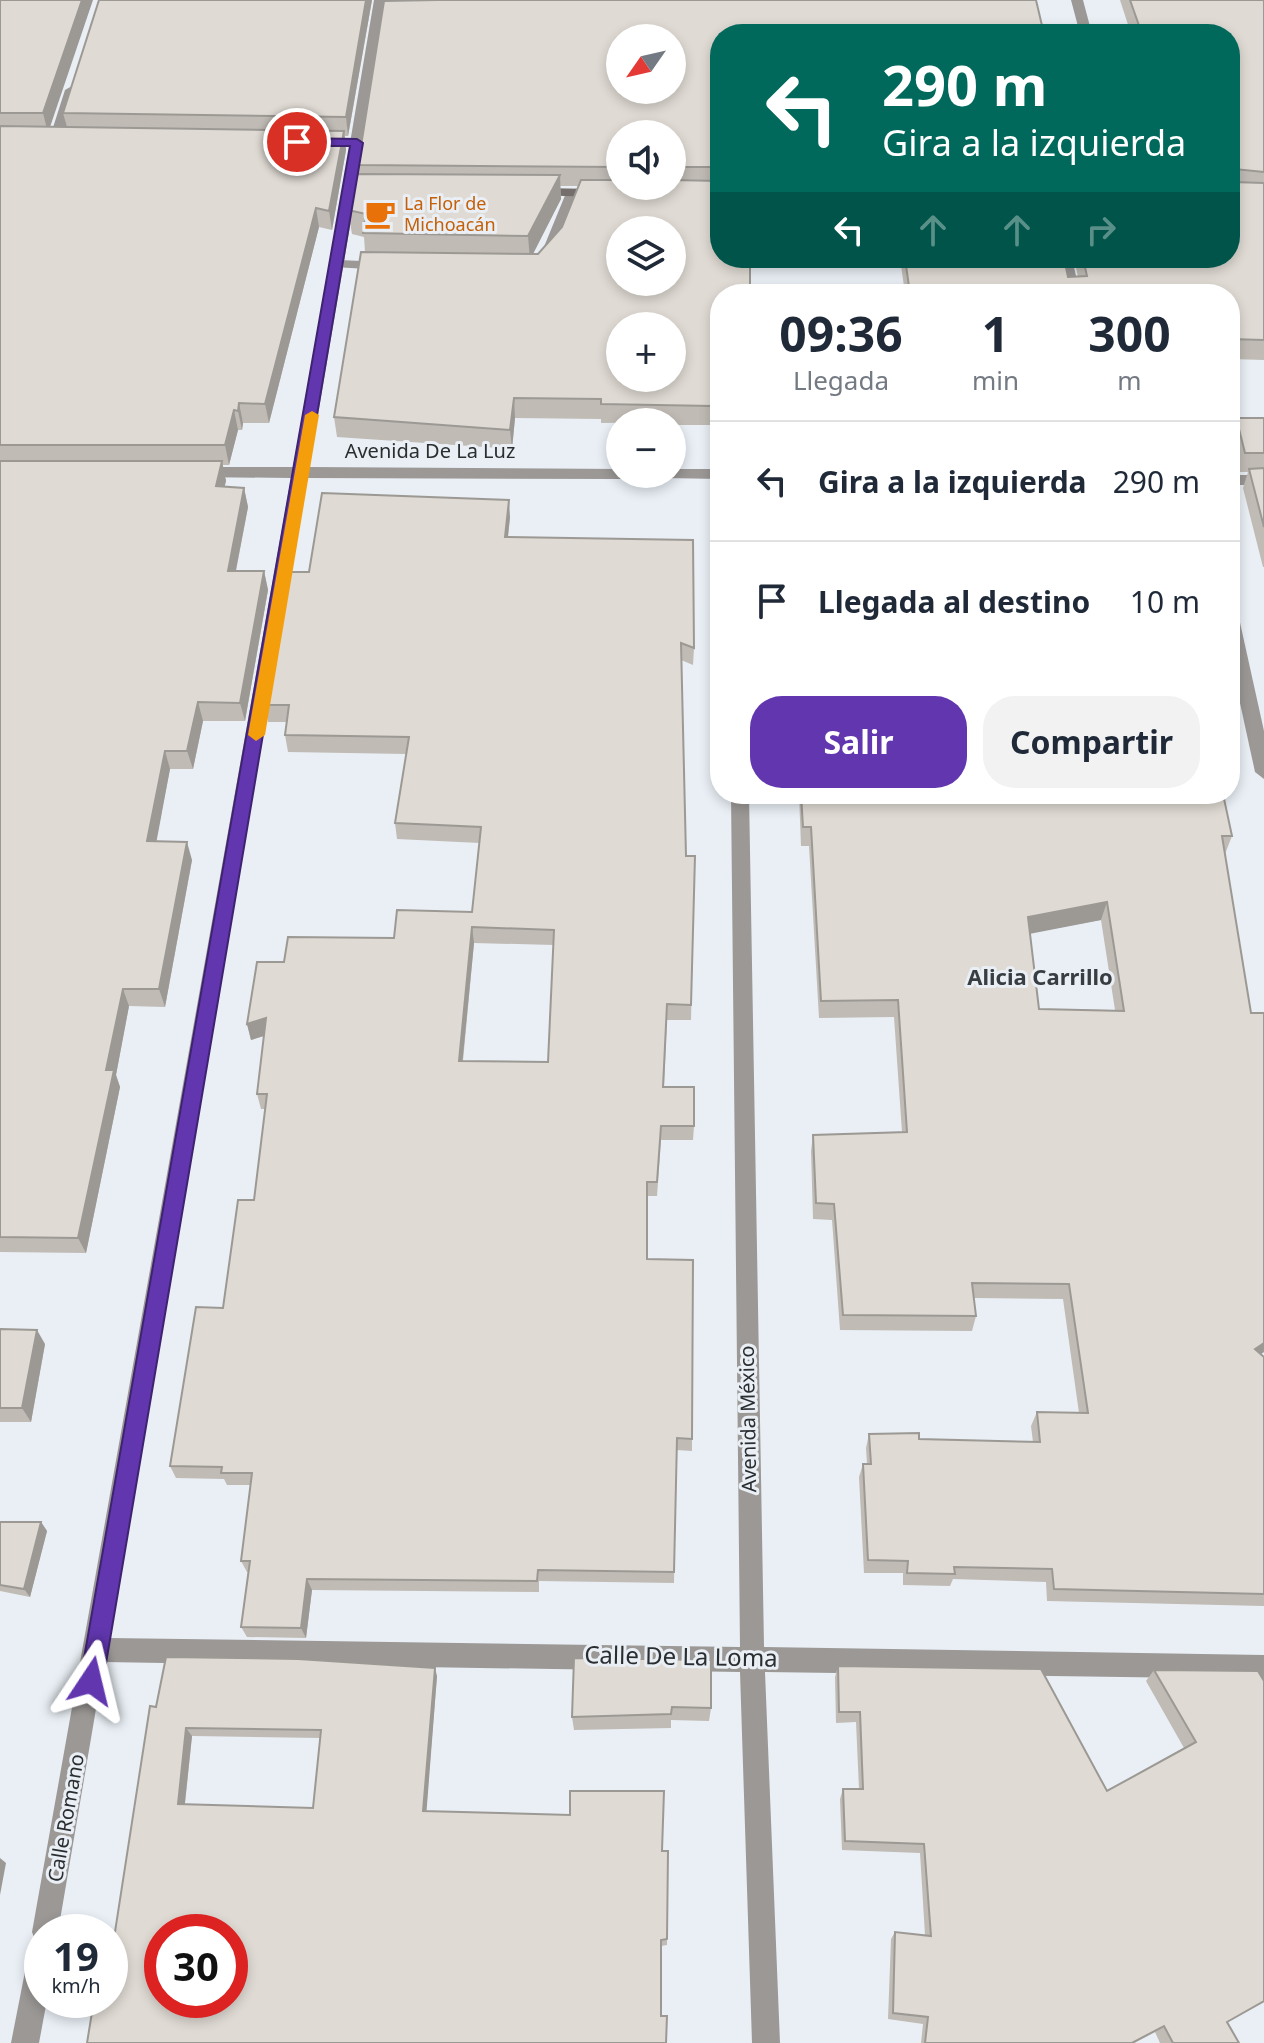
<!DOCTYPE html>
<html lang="es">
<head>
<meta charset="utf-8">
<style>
	body { margin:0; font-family:"Noto Sans",sans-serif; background:#f2f2f3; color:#1f2937; height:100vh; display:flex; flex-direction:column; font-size:30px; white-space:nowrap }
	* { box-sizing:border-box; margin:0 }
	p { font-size:26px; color:#747a83 }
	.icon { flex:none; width:44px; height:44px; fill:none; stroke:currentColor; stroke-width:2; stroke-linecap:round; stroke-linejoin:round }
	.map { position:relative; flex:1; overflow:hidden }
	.drawer { position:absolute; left:710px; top:284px; width:530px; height:520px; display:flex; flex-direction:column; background:#fff; border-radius:32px; box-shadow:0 4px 12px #0003 }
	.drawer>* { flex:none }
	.top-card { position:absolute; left:710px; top:24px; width:530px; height:244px; border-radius:32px; box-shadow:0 4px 12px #0003; background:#00695c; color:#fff; overflow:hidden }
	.needle { width:52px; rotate:236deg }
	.buttons { position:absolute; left:606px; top:24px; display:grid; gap:16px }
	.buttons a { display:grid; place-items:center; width:80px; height:80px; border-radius:50%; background:#fff; box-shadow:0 4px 12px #0003; font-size:40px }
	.speed { position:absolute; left:24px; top:1914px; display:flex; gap:16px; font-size:40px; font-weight:700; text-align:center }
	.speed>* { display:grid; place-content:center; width:104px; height:104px; border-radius:50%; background:#fff; box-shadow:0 4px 12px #0003; line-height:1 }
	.speed small { font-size:20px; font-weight:400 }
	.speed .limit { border:12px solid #d22; background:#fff; color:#111 }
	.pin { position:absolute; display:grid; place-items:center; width:68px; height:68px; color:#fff; margin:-34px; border:4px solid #fff; border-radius:50%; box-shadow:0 2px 8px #0007 }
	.me { position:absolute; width:88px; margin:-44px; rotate:10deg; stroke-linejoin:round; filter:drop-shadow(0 0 6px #0008) }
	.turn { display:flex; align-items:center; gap:28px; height:168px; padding:0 40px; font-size:36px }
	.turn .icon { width:104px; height:104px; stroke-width:2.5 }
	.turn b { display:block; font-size:56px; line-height:68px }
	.lanes { display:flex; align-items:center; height:76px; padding:0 40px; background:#0003; justify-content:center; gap:40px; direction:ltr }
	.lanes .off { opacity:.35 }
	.eta { display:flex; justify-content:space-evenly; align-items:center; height:136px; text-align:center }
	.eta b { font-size:48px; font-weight:700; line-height:56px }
	.button { display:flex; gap:16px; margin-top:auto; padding:16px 40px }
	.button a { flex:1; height:92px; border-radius:32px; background:#6136ae; color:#fff; font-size:32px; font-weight:700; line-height:92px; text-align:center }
	.button a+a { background:#f2f2f3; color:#1f2937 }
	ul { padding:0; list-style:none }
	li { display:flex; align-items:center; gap:24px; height:120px; padding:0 40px; border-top:2px solid #e0e1e3 }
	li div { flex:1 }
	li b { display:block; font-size:30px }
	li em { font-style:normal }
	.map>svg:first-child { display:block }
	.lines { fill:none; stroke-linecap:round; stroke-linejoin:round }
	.service { fill:#9b9896; fill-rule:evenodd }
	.minor { fill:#9b9896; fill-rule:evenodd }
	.secondary { fill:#746f6c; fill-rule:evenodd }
	.wall { fill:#c0bbb5; fill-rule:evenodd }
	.shaded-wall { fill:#9c9994 }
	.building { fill:#dfdad3; stroke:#9c9994; stroke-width:2; fill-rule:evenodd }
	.route { fill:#6136ae; stroke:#3f2371; stroke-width:2 }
	.slow { fill:#f59e0b }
	.labels { text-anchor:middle; stroke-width:6; stroke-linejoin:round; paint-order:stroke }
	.far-food-label { font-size:18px; fill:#c56008; stroke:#e9eff5; text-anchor:start }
	.street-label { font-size:20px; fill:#2b2e30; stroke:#e9eff5 }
	.neighbourhood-label { font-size:22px; font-weight:bold; fill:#383d42; stroke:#e9eff5 }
	.near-street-label { font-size:24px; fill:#2b2e30; stroke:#e9eff5 }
</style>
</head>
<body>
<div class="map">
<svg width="1264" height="2043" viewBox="0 0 1264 2043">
	<rect width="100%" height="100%" fill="#e9eff5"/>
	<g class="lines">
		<g class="service">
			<path d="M1071 0H1083L1092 34H1080Z"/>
			<path d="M573 189 580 193 551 262H541L539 259 566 193Z"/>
			<path d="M338 260 386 262 393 266 386 270 333 267V261Z"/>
		</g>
		<g class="minor">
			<path d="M374 0H386L364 143 357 147 350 143Z"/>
			<path d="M72 86 79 90 63 140 51 143 49 140 65 90Z"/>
			<path d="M349 187 356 191 309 467 620 469V474H628L620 479 307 478 109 1638 740 1647 731 794H749L764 1647 1264 1655V1679L765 1672 780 2043H752L740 1672 104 1662 58 1932H42V2000H47L39 2043H11L29 1951 35 1940 32 1932 291 478 196 477 188 472 196 467H293L342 191Z"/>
			<path d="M1058 258H1072L1080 294H1066Z"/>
			<path d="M672 469H720V479L666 478 664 474H672Z"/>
			<rect x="1230" y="475" width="34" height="10"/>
			<path d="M1230 612 1239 618 1264 731V779L1255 772 1230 657Z"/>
		</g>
		<g class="secondary">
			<path d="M321 138 362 140 357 187 381 188V194H344L350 147 316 145V139Z"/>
			<path d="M536 188 600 189 607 193 600 197 531 195 529 192Z"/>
		</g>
	</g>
	<g class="wall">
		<path d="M0 0 50 127H67L63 113 372 0 348 136H345L346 150 332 230 319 227 269 423H243L242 430H238L229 465H222L226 481 224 487 244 488 248 507 236 571H264L268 590 245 721H203L193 769H170L156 841 192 860 165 1007 129 1006 116 1075 120 1087 86 1253 0 1252Z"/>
		<path d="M387 0H427L720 34V435H711V425H672V422L601 423V419L515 418 512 449 337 437 334 417 365 252 364 237 352 234 348 210 359 174 358 165ZM620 134H672V186H620ZM560 186H578L562 227 538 254 533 253 561 199Z"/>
		<path d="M1120 0H1264V360L1230 359V294H905L900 258H1064L1068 277H1078L1074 258H1230V34H1131Z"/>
		<path d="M1230 390 1237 418H1264V567H1263L1243 488 1248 472H1239L1233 448H1230Z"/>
		<path d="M510 517 508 537 694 648 693 665 681 660 686 856H695L691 1020H667L664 1087 694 1126 693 1140H661L657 1196H647V1259L692 1439V1451L676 1450 674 1583 539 1581V1592L312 1590 306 1638 247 1637 241 1627 248 1572H247L241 1561 251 1485H227L224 1479 176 1478 170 1466 223 1308 254 1200 265 1109H261L257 1094 264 1036 251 1040 247 1024 284 962 394 938 472 912 480 843 397 839 395 823 406 754 288 752 285 735 287 722H268L265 705 309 572ZM474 943 554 945 548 1062 463 1061Z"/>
		<path d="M799 794H1223L1232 836 1225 854 1251 1013H1264V1352L1261 1354 1264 1357V1606L1047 1601 1046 1582 953 1579 950 1586 903 1585V1573H864L859 1477 863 1464H867L866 1448 869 1434 919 1439 1033 1442 1031 1426 1037 1412 1079 1413 1063 1299 974 1298 976 1316 972 1331 840 1330 832 1220 813 1219 811 1151 813 1135 902 1132 894 1017 819 1018 809 846H801ZM1101 920 1115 1010 1039 1009 1030 933Z"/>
		<path d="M0 1329 45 1344 31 1422H0Z"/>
		<path d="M0 1522H41L47 1531 30 1597 0 1591Z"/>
		<path d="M711 1660V1708L709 1721 671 1720V1728L574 1730 572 1717Z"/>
		<path d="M838 1666 1107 1791 1184 1748 1146 1681 1154 1670 1258 1671 1227 2022 1239 2043H1160L1155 2032 1134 2043H921L923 2024 888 2019 891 1939 895 1932 925 1935 920 1853 842 1850 840 1799 843 1789H859L856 1722 836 1723 835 1677Z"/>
		<path d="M437 1676 426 1811 662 1851 667 1939V1945L661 1946V2016L111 1964 156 1707ZM192 1736 321 1738 313 1808 185 1804Z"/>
	</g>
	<g class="shaded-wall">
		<path d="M82 0H93L48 133 43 113Z"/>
		<path d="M366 0H372L348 136 346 117Z"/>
		<path d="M344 131 346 150 332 230 329 211Z"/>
		<path d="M560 175 561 199 530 260 528 236Z"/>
		<path d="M316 208 319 227 269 423 265 404Z"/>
		<path d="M514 398 515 418 512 449 510 430Z"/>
		<path d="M239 403 243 423 242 430 238 411Z"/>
		<path d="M234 410 238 430 229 465 225 445Z"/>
		<path d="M222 461 226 481 220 506 216 486Z"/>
		<path d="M244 488 248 507 232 590 228 571Z"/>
		<path d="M509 500 510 517 506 554 505 537Z"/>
		<path d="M264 571 268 590 245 721 240 703Z"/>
		<path d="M198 702 203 721 193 769 187 751Z"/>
		<path d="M165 751 170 769 153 860 147 841Z"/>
		<path d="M187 842 192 860 165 1007 159 989Z"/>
		<path d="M1107 902 1101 920 1024 935 1028 917Z"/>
		<path d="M472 927 474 943 461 1076 459 1061Z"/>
		<path d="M123 989 129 1006 116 1075 120 1087 86 1253 78 1238 106 1070Z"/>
		<path d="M266 1018 270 1034 251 1040 247 1024Z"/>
		<path d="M37 1330 45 1344 31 1422 22 1408Z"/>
		<path d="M1264 1343V1352L1246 1363 1255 1349Z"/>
		<path d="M41 1522 47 1531 30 1597 24 1589Z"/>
		<path d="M307 1579 312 1590 306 1638 301 1628Z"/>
		<path d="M435 1668 437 1676 426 1818 423 1811Z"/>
		<path d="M186 1728 192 1736 184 1811 178 1804Z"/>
		<path d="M0 1858 6 1863 0 1895Z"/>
	</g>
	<g class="building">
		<path d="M0 0H82L43 113H0Z"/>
		<path d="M99 0H366L346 117 63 113Z"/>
		<path d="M437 0H1036L1044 34H720V167H672V134H620V167L358 165 384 1ZM620 38H672V90H620Z"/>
		<path d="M1130 0H1264V172L1235 169 1233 182 1264 183V340L1230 339V294H910L905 258H1064L1068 277 1087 276 1083 258H1230V34H1142Z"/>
		<path d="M0 126 344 131 329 211 316 208 265 404 239 403 238 411 234 410 225 445H0Z"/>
		<path d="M355 174 560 175 528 236 363 233 366 214 348 210Z"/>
		<path d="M581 180H620V186H672V180L720 181V258H750V294H720V415H712V406L601 404V399L514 398 510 430 334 417 361 252 538 254 562 227ZM620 230H672V282H620ZM620 326H672V378H620Z"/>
		<path d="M1230 390 1237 418H1264V453H1245L1239 429H1230Z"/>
		<path d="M0 461H222L216 486 244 488 228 571H264L240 703 198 702 187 751H165L147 841 187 842 159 989H123L106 1070H114L78 1238 0 1237Z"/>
		<path d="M1264 468V527L1249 469Z"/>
		<path d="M322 493 509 500 505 537 693 540 694 648 681 643 686 856H695L691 1005 667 1004 663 1087H694V1126H661L657 1182H647V1259L693 1260 692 1439 677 1438 674 1572 538 1570 537 1581 307 1579 301 1628 241 1627 250 1561H241L252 1473H221L222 1467 170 1466 196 1307 223 1308 238 1200H254L267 1094H257L266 1018 247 1024 257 962H284L288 937 394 938 397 910 472 912 481 827 395 823 409 737 285 735 289 705H265L288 572H309ZM472 927 554 930 548 1062 459 1061Z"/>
		<path d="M801 794H1223L1232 836H1222L1251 1013H1264V1343L1255 1349 1264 1357V1594L1054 1589 1052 1569 954 1567 955 1574 907 1573 908 1561 868 1560 863 1464H871L869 1434 919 1433V1439L1040 1442 1037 1412 1088 1413 1069 1284 972 1283 976 1316 843 1315 834 1204 816 1203 813 1135 907 1132 898 1000 821 1001 811 827H803ZM1107 902 1124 1011 1039 1009 1028 917Z"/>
		<path d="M0 1329 37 1330 22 1408H0Z"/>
		<path d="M0 1522H41L24 1589 0 1585Z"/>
		<path d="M166 1657 298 1659 435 1668 423 1811 570 1815V1791H664L662 1851H668L667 1939 661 1940V2016H667L666 2043H87L94 2000H110V1964L150 1706 156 1707ZM186 1728 321 1730 313 1808 178 1804ZM162 1932H230V2000H162Z"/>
		<path d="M574 1658 711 1660V1708L672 1707 671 1714 572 1717Z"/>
		<path d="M838 1666 1041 1669 1107 1791 1196 1742 1154 1670 1258 1671 1264 1681V2001L1227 2022 1239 2043H1173L1164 2026 1132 2043H925L928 2017 893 2013 895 1932 931 1936 924 1844 845 1841 843 1789H863L860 1712H839Z"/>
	</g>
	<path class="route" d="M357 139 363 143 103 1681 99 1689 91 1692 83 1689 80 1681 350 146H297L291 142 297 138Z"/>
	<path class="slow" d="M312 411 319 415 265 735 256 741 248 735 305 415Z"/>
	<defs>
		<symbol id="cafe-bare" viewBox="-9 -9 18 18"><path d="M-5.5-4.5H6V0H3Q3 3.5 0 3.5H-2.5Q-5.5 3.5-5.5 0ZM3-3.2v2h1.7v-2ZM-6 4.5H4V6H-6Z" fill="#e8710a" stroke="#e9eff5" stroke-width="2.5" paint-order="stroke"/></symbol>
	</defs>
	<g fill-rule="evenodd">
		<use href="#cafe-bare" x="358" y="192" width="44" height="44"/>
	</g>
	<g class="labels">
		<g class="far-food-label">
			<text x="404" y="210">La Flor de<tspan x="404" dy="21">Michoacán</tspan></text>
		</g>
		<g class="street-label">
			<text x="430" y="458">Avenida De La Luz</text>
			<text transform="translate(748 1419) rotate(-91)" y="7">Avenida México</text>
			<text transform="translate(66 1818) rotate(-80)" y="7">Calle Romano</text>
		</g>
		<g class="neighbourhood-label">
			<text x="1040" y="985">Alicia Carrillo</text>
		</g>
		<g class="near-street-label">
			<text transform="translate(681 1657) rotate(1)" y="8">Calle De La Loma</text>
		</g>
	</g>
</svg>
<div class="buttons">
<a><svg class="needle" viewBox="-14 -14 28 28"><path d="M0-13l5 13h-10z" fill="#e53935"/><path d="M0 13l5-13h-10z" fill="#747a83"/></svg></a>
<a><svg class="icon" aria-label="sound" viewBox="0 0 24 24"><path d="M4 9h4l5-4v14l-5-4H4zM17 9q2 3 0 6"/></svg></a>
<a><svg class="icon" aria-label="layers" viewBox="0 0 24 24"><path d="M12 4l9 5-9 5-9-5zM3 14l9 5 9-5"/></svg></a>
<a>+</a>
<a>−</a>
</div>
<div class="speed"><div>19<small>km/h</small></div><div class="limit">30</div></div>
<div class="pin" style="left:297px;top:142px;background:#d93025"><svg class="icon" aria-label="arrive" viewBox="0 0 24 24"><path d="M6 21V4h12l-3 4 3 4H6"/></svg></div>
<svg class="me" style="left:91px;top:1681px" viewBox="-20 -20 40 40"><path d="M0-17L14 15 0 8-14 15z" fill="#6136ae" stroke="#fff" stroke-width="4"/></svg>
<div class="top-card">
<div class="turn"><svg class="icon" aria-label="left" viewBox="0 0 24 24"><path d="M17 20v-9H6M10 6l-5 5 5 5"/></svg><div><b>290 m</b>Gira a la izquierda</div></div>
<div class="lanes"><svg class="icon" aria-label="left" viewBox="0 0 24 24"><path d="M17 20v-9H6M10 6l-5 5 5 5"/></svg><svg class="icon off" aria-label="ahead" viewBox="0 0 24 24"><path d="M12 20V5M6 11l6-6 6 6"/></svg><svg class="icon off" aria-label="ahead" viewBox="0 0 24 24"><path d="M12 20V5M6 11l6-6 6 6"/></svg><svg class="icon off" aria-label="right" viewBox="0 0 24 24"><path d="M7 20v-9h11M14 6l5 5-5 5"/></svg></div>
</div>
<section class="drawer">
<div class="eta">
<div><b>09:36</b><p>Llegada</p></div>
<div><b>1</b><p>min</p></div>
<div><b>300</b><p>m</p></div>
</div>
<ul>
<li><svg class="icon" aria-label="left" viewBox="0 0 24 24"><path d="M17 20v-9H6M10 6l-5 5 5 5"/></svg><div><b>Gira a la izquierda</b></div><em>290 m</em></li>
<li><svg class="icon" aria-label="arrive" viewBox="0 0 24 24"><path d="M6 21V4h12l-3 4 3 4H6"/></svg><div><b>Llegada al destino</b></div><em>10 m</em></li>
</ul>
<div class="button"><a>Salir</a><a>Compartir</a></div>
</section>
</div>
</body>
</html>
